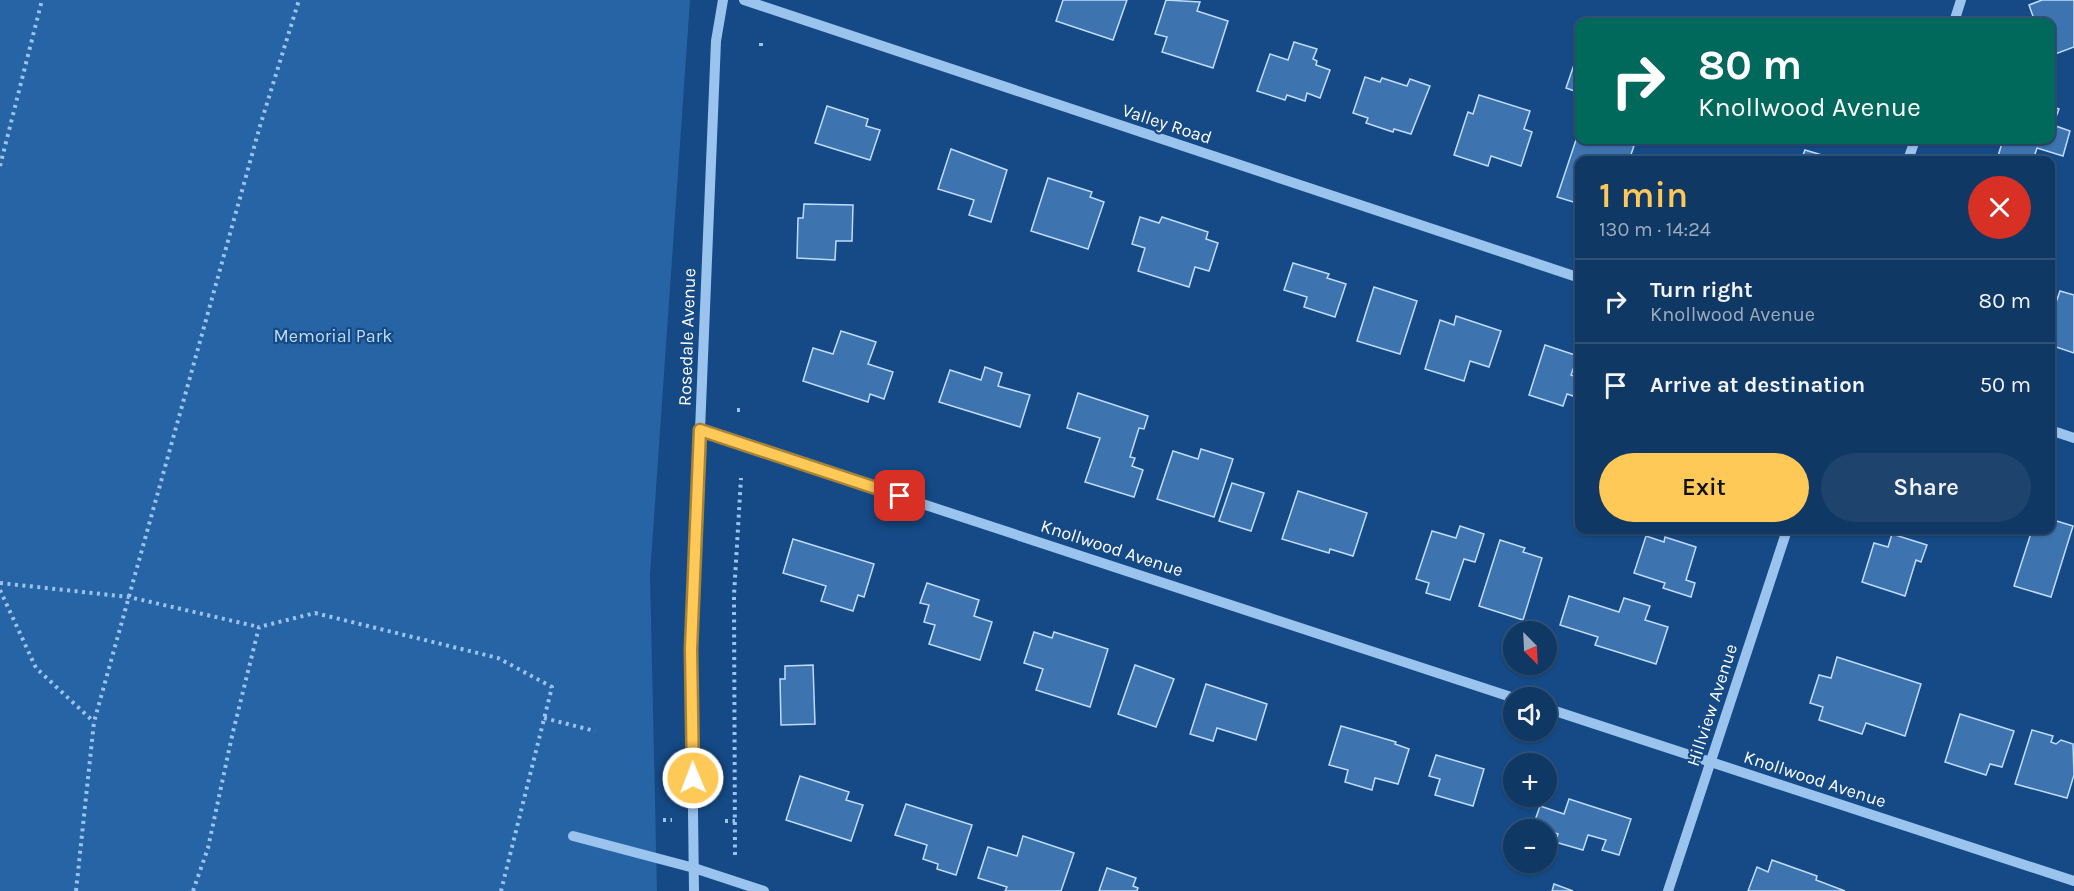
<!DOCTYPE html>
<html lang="en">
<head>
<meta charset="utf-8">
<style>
	body { margin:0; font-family:Karla,sans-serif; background:#1e436d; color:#f1f3f6; height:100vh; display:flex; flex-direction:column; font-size:22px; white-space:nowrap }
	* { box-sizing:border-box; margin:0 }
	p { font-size:20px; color:#9cacbf }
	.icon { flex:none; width:33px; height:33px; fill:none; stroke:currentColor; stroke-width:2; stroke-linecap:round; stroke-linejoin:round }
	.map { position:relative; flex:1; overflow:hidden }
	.drawer { position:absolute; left:1575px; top:156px; width:480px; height:378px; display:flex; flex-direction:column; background:#103864; border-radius:12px; box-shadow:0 2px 4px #0004,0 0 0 2px #305278 }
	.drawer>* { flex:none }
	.banner { position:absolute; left:1575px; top:18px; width:480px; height:126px; border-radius:12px; box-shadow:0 2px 4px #0004,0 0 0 2px #305278; background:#00695c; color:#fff; overflow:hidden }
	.needle { width:39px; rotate:156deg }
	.controls { position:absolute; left:1503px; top:621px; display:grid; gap:12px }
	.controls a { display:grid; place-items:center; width:54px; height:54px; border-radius:50%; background:#103864; box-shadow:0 2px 4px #0004,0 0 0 2px #305278; font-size:30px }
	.pin { position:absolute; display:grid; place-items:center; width:51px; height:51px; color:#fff; margin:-26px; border-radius:12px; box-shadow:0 3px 9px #0006 }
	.me { position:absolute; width:66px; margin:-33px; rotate:359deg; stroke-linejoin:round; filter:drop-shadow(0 0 4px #0008) }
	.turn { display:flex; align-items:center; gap:21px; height:126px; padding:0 24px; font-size:27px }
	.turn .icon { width:78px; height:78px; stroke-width:2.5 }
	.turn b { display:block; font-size:42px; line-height:51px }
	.round { display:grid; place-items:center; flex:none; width:63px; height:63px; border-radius:32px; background:#1e436d }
	.overview { display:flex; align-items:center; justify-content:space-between; height:102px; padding:0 24px }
	h1 { font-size:36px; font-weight:600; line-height:45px; color:#ffc957 }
	.button { display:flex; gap:12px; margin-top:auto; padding:12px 24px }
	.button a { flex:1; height:69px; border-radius:36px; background:#ffc957; color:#111; font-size:24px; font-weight:600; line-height:69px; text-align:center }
	.button a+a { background:#1e436d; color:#f1f3f6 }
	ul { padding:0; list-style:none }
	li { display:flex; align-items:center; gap:18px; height:84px; padding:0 24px; border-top:2px solid #305278 }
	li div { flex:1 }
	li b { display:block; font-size:22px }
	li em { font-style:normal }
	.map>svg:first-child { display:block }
	.green { fill:#2764a5 }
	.building { fill:#3d74b0; stroke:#bfdcfb; stroke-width:1.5 }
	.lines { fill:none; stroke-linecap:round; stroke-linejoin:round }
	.path { stroke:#9ac3ee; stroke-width:4; stroke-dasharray:3 4.5; stroke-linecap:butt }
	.minor { stroke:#9ac3ee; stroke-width:10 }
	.route-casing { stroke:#a68339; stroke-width:15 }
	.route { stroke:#ffc957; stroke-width:10 }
	.labels { text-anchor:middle; stroke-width:4.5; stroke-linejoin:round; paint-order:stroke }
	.street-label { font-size:18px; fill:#fff; stroke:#154a86 }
	.park-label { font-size:18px; fill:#bfdcfb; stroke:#154a86 }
</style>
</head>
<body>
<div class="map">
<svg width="2074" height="891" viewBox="0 0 2074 891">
	<rect width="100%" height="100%" fill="#154a86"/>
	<path class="green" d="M0 0H690L650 575 657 891H0Z"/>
	<g class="building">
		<path d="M1063 0H1127L1113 40 1056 21Z"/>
		<path d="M1166 0 1200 2 1197 11 1228 21 1213 68 1162 52 1167 37 1155 34Z"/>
		<path d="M2042 0H2074V47L2050 56V22H2035L2029 5Z"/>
		<path d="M1294 42 1317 49 1313 59 1317 61 1316 65 1330 70 1320 98 1307 93 1305 101 1287 95 1285 100 1257 91 1270 54 1288 60Z"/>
		<path d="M1578 53 1580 54V93L1566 88Z"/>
		<path d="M1365 77 1380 82 1382 78 1407 86 1410 79 1430 86 1411 134 1394 129 1393 132 1366 123 1368 118 1353 113Z"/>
		<path d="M1479 95 1530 111 1524 129 1532 132 1521 166 1491 156 1488 166 1454 155 1468 112 1473 114Z"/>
		<path d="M827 106 868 119 866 126 880 130 870 160 815 143Z"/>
		<path d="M2050 106 2059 109 2053 125 2070 131 2063 156 2037 148 2033 160H2012L1998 156 2003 140H2050Z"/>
		<path d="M1577 137 1602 145 1604 140H1615L1634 146 1629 160H1580V204L1557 197Z"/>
		<path d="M951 149 1007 170 991 222 969 215 974 200 938 189Z"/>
		<path d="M1805 150 1839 160H1801Z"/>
		<path d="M1048 178 1092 192 1090 197 1104 202 1088 249 1031 231Z"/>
		<path d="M804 204 853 205 852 241H836L835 260 797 258 798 218H803Z"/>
		<path d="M1140 217 1159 223 1162 217 1208 232 1206 239 1218 243 1209 271 1195 267 1189 287 1138 271 1145 248 1132 244Z"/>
		<path d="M1293 263 1329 274 1327 278 1346 284 1335 317 1304 307 1307 297 1284 290Z"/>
		<path d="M1374 287 1417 301 1400 354 1357 341Z"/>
		<path d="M2060 291 2074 295V353L2050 345V320Z"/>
		<path d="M1456 316 1501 331 1489 367 1470 361 1464 381 1425 369 1440 320 1454 325Z"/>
		<path d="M841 331 876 342 868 364 893 372 884 399 870 394 868 402 803 381 813 348 833 354Z"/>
		<path d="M1545 345 1578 356 1571 375 1580 378V409L1576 407 1579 398 1567 394 1563 406 1529 395Z"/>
		<path d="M985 367 1002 373 998 386 1030 395 1020 427 939 402 950 370 981 380Z"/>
		<path d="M1078 393 1148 416 1144 429 1139 428 1130 457 1135 458 1132 466 1143 470 1134 497 1085 482 1100 438 1067 428Z"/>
		<path d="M1201 449 1233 459 1214 517 1157 499 1173 451 1198 459Z"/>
		<path d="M1232 483 1264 493 1251 531 1219 521Z"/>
		<path d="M1298 491 1367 513 1353 556 1330 549 1329 553 1282 539Z"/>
		<path d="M2050 519 2073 526 2051 597 2014 586 2032 530H2050Z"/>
		<path d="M1460 526 1484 534 1475 562 1464 559 1450 600 1426 593 1429 583 1416 579 1432 531 1456 538Z"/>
		<path d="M1892 534 1927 545 1921 562 1916 560 1905 596 1862 582 1874 543 1888 547Z"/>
		<path d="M1646 536 1664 542 1665 537 1696 547 1686 580 1695 583 1691 597 1663 588 1665 583 1634 573Z"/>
		<path d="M793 539 874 564 864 597 858 595 853 611 821 601 826 586 783 573Z"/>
		<path d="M1500 540 1525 548 1523 552 1542 558 1523 620 1479 606Z"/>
		<path d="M927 583 979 600 974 616 992 622 980 660 929 644 935 625 924 622 929 605 920 603Z"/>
		<path d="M1569 596 1619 612 1624 598 1650 606 1645 620 1668 627 1656 664 1595 645 1598 637 1560 625Z"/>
		<path d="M1034 632 1052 638 1054 632 1108 649 1090 707 1036 690 1043 669 1024 663Z"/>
		<path d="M1837 657 1921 684 1905 736 1866 723 1862 734 1819 720 1823 707 1810 703 1819 675 1831 678Z"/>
		<path d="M813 665 815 724 781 725 780 679H785V666Z"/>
		<path d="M1135 665 1174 679 1156 727 1118 714Z"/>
		<path d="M1206 684 1267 704 1256 740 1217 728 1213 741 1190 734Z"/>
		<path d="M1960 714 2014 731 2002 767 1990 764 1986 775 1945 762Z"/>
		<path d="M1341 726 1396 742 1395 744 1409 749 1398 784 1375 778 1372 790 1345 782 1348 770 1329 765Z"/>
		<path d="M2032 730 2053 736 2051 742 2056 744 2061 740 2073 744 2074 775 2067 798 2015 784Z"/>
		<path d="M1436 755 1484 769 1473 806 1435 795 1440 779 1429 776Z"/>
		<path d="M800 776 849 792 846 800 863 805 851 841 786 820Z"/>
		<path d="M1569 799 1631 819 1619 855 1602 850 1606 840 1588 835 1583 850 1555 842 1558 834 1533 826 1540 806 1564 814Z"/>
		<path d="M906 804 972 825 956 875 937 869 938 864 923 859 927 845 895 835Z"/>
		<path d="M1023 836 1074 853 1061 891H1005L1007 887 978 878 988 847 1017 856Z"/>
		<path d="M1772 860 1817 876 1816 880 1845 891H1748L1757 867 1768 872Z"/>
		<path d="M1107 868 1136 878 1133 886 1138 888 1137 891H1099Z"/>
		<path d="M1554 884 1573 891H1552Z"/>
	</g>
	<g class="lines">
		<g class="path">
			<path d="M761 46V39"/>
			<path d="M0 166 42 0"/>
			<path d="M737 410H742"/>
			<path d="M0 583 129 597 259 627"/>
			<path d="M0 590 36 668 94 722"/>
			<path d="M544 718 595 731"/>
			<path d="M663 820H672"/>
			<path d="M725 821H735"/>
			<path d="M735 855 734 595 741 478"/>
			<path d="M76 891 94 722 260 126 299 0"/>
			<path d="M193 891 208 848 232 736 259 627 315 613 498 658 552 687 501 891"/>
		</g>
		<g class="minor">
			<path d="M744 0 1580 278"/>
			<path d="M1954 22 1961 0"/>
			<path d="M1908 160 1915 140"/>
			<path d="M2050 430 2074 438"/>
			<path d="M700 431 1514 698"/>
			<path d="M1546 708 2074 881"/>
			<path d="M573 836 694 868 764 891"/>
			<path d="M694 891 691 649 716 41 723 0"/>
			<path d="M1668 891 1787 530"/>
		</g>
	</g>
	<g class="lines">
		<defs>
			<path id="route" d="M693 778 691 649 700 430 900 496"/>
		</defs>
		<use href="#route" class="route-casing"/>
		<use href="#route" class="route"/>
	</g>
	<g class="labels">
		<g class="street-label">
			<text transform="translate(1167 124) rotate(18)" y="6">Valley Road</text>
			<text transform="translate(687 337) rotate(-88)" y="6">Rosedale Avenue</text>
			<text transform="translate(1112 548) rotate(18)" y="6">Knollwood Avenue</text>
			<text transform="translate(1712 705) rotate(-72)" y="6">Hillview Avenue</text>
			<text transform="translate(1815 779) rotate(18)" y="6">Knollwood Avenue</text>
		</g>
		<g class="park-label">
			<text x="333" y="342">Memorial Park</text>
		</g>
	</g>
</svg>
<div class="controls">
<a><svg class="needle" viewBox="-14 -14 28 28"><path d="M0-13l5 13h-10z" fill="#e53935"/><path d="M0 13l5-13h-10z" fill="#9cacbf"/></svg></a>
<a><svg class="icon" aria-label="sound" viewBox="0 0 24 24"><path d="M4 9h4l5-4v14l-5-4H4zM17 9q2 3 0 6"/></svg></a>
<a>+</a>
<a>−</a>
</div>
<div class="pin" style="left:900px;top:496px;background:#d93025"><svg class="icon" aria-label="arrive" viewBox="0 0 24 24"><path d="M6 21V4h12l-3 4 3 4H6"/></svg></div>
<svg class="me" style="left:693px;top:778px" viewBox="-20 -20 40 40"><circle r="17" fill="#ffc957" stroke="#fff" stroke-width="3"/><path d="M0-11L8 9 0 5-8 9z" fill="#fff"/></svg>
<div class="banner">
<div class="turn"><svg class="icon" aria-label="right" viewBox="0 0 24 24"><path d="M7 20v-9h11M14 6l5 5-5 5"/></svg><div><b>80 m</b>Knollwood Avenue</div></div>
</div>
<section class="drawer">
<div class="overview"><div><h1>1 min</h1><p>130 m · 14:24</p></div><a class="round" style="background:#d93025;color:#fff"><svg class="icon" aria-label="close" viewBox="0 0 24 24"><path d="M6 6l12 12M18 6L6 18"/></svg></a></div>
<ul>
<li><svg class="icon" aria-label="right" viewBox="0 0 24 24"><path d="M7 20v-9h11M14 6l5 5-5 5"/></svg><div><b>Turn right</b><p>Knollwood Avenue</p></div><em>80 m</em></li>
<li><svg class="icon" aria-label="arrive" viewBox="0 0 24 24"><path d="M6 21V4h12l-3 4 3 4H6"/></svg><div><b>Arrive at destination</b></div><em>50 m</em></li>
</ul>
<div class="button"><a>Exit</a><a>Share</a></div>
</section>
</div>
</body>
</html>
